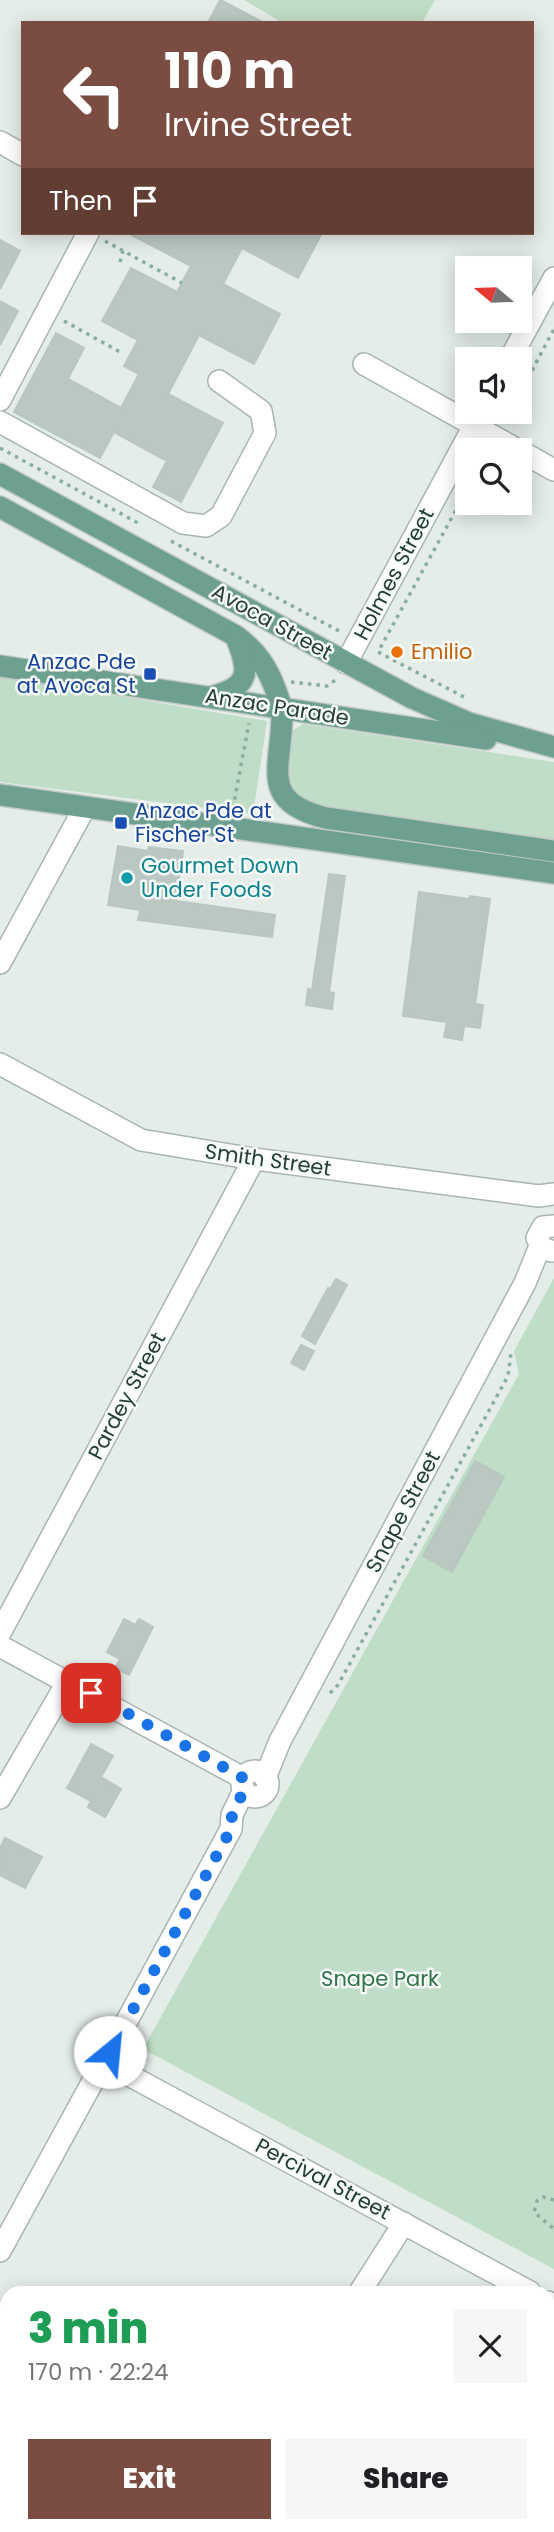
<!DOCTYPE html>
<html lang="en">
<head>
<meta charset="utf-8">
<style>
	body { margin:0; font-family:Poppins,sans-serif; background:#f6f6f6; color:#202124; height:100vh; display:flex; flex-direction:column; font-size:26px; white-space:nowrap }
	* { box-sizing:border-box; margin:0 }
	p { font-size:23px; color:#757577 }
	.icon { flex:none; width:38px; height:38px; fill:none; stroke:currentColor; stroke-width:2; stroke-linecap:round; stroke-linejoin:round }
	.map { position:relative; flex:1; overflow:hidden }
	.sheet { position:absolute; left:0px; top:2286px; width:555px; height:247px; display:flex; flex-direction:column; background:#fff; border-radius:21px 21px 0 0; box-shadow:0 4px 18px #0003 }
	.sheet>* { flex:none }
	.top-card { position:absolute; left:21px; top:21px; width:513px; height:214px; border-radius:0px; box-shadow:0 4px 18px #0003; background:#7b4d42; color:#fff; overflow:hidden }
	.needle { width:46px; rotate:289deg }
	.tools { position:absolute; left:455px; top:256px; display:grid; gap:14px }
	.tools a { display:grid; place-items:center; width:77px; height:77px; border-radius:0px; background:#fff; box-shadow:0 4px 18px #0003; font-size:35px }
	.pin { position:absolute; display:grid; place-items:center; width:60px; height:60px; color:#fff; margin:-30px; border-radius:14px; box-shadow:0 4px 10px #0006 }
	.me { position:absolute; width:77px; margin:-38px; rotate:28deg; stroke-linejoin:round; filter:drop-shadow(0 0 5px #0008) }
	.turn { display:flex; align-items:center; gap:24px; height:147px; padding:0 28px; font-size:32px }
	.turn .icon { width:91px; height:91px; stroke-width:2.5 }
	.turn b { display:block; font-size:49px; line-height:60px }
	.then { display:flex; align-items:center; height:66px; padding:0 28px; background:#0003; gap:14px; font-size:26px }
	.round { display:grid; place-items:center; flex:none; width:74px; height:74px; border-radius:0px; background:#f6f6f6 }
	.head { display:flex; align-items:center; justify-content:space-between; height:119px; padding:0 28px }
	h1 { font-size:42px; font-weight:800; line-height:52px; color:#1e9e55 }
	.primary-button { display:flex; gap:14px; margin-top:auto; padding:14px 28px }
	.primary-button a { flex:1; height:80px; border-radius:0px; background:#7b4d42; color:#fff; font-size:28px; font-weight:800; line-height:80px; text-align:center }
	.primary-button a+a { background:#f6f6f6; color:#202124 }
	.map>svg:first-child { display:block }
	.green { fill:#c0ddc7 }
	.building { fill:#bbc8c2; stroke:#b8c7c0; stroke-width:2 }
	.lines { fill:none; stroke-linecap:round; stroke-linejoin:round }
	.minor-casing { stroke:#a8b5b0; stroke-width:24 }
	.major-casing { stroke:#c2c9c7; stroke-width:24 }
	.path { stroke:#88afa1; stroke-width:3.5; stroke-dasharray:3.5 5; stroke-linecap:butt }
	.minor { stroke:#fff; stroke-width:21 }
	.major { stroke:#6da091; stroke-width:21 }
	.route { stroke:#1a73e8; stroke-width:12; stroke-dasharray:0 21.6 }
	.food-dot { fill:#e8710a; stroke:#f6faf8; stroke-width:2.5 }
	.transit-dot { fill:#1a4fb4; stroke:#f6faf8; stroke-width:2.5 }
	.culture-dot { fill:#0f9aa8; stroke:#f6faf8; stroke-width:2.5 }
	.labels { text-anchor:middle; stroke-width:5; stroke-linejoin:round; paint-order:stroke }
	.street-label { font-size:21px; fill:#253e37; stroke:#f6faf8 }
	.food-label { font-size:21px; fill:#c56008; stroke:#f6faf8; text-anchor:start }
	.transit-label { font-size:21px; fill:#164399; stroke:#f6faf8; text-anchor:end }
	.culture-label { font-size:21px; fill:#0d838f; stroke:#f6faf8; text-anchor:start }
	.park-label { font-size:21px; fill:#317349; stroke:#f6faf8 }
</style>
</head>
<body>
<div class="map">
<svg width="554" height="2532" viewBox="0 0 554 2532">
	<rect width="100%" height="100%" fill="#e5ede9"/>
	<g class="green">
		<path d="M244 0H435L422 23H283Z"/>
		<path d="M0 676 267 721 253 814 0 782Z"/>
		<path d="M303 724 554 762V841L330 810C322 807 310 805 304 800 281 783 290 754 292 731Z"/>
		<path d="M554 1278V2269L143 2049 519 1374 514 1351Z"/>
	</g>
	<g class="building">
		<path d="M220 0H221L264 23H208Z"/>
		<path d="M128 233H322L298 278 242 248 223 284 280 314 254 364 199 335 168 394 223 423 181 502 153 487 167 461 114 432 100 458 14 412 56 333 84 348 68 379 121 408 139 374 124 366 138 340 102 321 131 268 177 292 191 266Z"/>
		<path d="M0 240 20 251 0 289Z"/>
		<path d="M0 301 18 311 0 345Z"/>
		<path d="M118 846 148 851 149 847 183 851 176 901 275 915 272 937 138 920 140 910 108 905Z"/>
		<path d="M329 874 345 876 329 992 334 993 332 1009 306 1005 308 989 312 990Z"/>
		<path d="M419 892 469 899 470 896 490 899 475 1004 483 1005 480 1028 464 1026 462 1040 444 1037 447 1022 403 1016Z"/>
		<path d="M336 1279 347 1285 315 1344 302 1336 328 1288 330 1289Z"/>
		<path d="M301 1345 314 1351 304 1370 291 1363Z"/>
		<path d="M475 1461 504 1477 452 1572 423 1556Z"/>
		<path d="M124 1619 135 1625 139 1619 153 1627 129 1675 115 1668 120 1659 107 1652Z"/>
		<path d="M91 1744 113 1756 101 1777 121 1789 105 1817 88 1807 91 1801 67 1788Z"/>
		<path d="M5 1838 42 1857 25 1888 0 1875V1848Z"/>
	</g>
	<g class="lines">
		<defs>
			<g id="minor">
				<path d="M0 142 23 155"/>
				<path d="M510 359 554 278"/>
				<path d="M364 364 518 450"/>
				<path d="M0 400 88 233"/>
				<path d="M0 422 183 523 206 526 221 516 265 433 261 411 219 381"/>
				<path d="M520 451 554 470"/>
				<path d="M346 663 482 411"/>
				<path d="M0 963 85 807"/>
				<path d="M0 1064 141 1140 254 1159 539 1196 554 1194"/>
				<path d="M552 1251 543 1249 537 1238 543 1227 554 1226"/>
				<path d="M0 1633 254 1159"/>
				<path d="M0 1646 243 1778"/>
				<circle cx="255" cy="1784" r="13"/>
				<path d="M265 1778 280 1741 525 1283 540 1246"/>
				<path d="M0 1798 68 1681"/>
				<path d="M110 2052 231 1829 232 1815 244 1790"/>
				<path d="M114 2067 530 2292"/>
				<path d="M0 2251 99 2070"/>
				<path d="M360 2292 404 2223"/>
				<path d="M548 2302 554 2306"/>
				<path d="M0 2400 7 2402"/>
			</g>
			<g id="major">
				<path d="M0 474 412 698 469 723 554 747"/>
				<path d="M0 507 236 636C256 651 267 666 276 691 278 698 282 705 282 712 283 765 256 801 326 818L554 851"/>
				<path d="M0 666 486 739"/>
				<path d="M214 696C252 686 249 669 236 637"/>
				<path d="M0 795 554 873"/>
			</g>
		</defs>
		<use href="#minor" class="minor-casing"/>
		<use href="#major" class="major-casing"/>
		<g class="path">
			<path d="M105 241 182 283"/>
			<path d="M120 262 123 251"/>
			<path d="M64 321 122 353"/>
			<path d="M520 393 554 329"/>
			<path d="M504 422 510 411"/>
			<path d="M0 448 140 524"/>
			<path d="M171 541 339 631"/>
			<path d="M291 682 327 686 337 679"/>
			<path d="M464 697 378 652 467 490"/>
			<path d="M233 808 249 723"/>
			<path d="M330 1693 338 1685 508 1376 511 1353"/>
			<path d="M139 2044 137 2052 146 2061"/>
			<path d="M554 2200 543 2197 537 2201 534 2212 554 2229"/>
		</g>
		<use href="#minor" class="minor"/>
		<use href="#major" class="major"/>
	</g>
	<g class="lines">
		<path class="route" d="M91 1693 243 1778 244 1790 232 1815 231 1829 110 2052"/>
	</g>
	<circle class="food-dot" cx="397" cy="652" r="7"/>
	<g class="transit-dot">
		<rect x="143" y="667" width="14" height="14" rx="3.5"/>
		<rect x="114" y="816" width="14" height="14" rx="3.5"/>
	</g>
	<circle class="culture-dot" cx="127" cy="878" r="7"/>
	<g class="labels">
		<g class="street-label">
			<text transform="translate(394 574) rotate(-62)" y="7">Holmes Street</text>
			<text transform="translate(272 622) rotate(29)" y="7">Avoca Street</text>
			<text transform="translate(277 707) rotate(9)" y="7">Anzac Parade</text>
			<text transform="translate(268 1160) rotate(8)" y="7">Smith Street</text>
			<text transform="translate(127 1396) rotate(-62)" y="7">Pardey Street</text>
			<text transform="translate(403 1512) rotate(-62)" y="7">Snape Street</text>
			<text transform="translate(323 2179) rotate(28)" y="7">Percival Street</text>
		</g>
		<g class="food-label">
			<text x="411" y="659">Emilio</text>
		</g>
		<g class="transit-label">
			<text x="136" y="669">Anzac Pde<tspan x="136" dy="24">at Avoca St</tspan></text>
			<text x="135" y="818" text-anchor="start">Anzac Pde at<tspan x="135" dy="24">Fischer St</tspan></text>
		</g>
		<g class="culture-label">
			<text x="141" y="873">Gourmet Down<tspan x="141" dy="24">Under Foods</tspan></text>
		</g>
		<g class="park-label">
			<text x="380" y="1986">Snape Park</text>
		</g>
	</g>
</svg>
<div class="tools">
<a><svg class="needle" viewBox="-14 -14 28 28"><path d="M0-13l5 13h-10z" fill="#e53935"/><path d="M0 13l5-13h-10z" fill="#757577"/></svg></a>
<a><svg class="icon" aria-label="sound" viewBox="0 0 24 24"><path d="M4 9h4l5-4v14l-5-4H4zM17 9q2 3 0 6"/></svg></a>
<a><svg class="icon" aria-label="search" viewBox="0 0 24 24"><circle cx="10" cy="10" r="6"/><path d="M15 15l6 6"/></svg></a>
</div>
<div class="pin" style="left:91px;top:1693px;background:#d93025"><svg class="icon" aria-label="arrive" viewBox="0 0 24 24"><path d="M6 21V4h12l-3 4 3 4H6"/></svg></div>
<svg class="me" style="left:110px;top:2052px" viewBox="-20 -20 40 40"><circle r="19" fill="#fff"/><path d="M0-13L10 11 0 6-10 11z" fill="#1a73e8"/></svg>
<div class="top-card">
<div class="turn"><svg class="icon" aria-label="left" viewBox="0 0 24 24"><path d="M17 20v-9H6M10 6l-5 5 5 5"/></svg><div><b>110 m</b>Irvine Street</div></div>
<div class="then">Then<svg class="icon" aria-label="arrive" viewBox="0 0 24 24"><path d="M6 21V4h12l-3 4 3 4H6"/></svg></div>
</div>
<section class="sheet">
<div class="head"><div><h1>3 min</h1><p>170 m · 22:24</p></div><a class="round"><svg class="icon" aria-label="close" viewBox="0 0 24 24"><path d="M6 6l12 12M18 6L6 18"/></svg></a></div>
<div class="primary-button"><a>Exit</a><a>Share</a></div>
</section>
</div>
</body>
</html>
